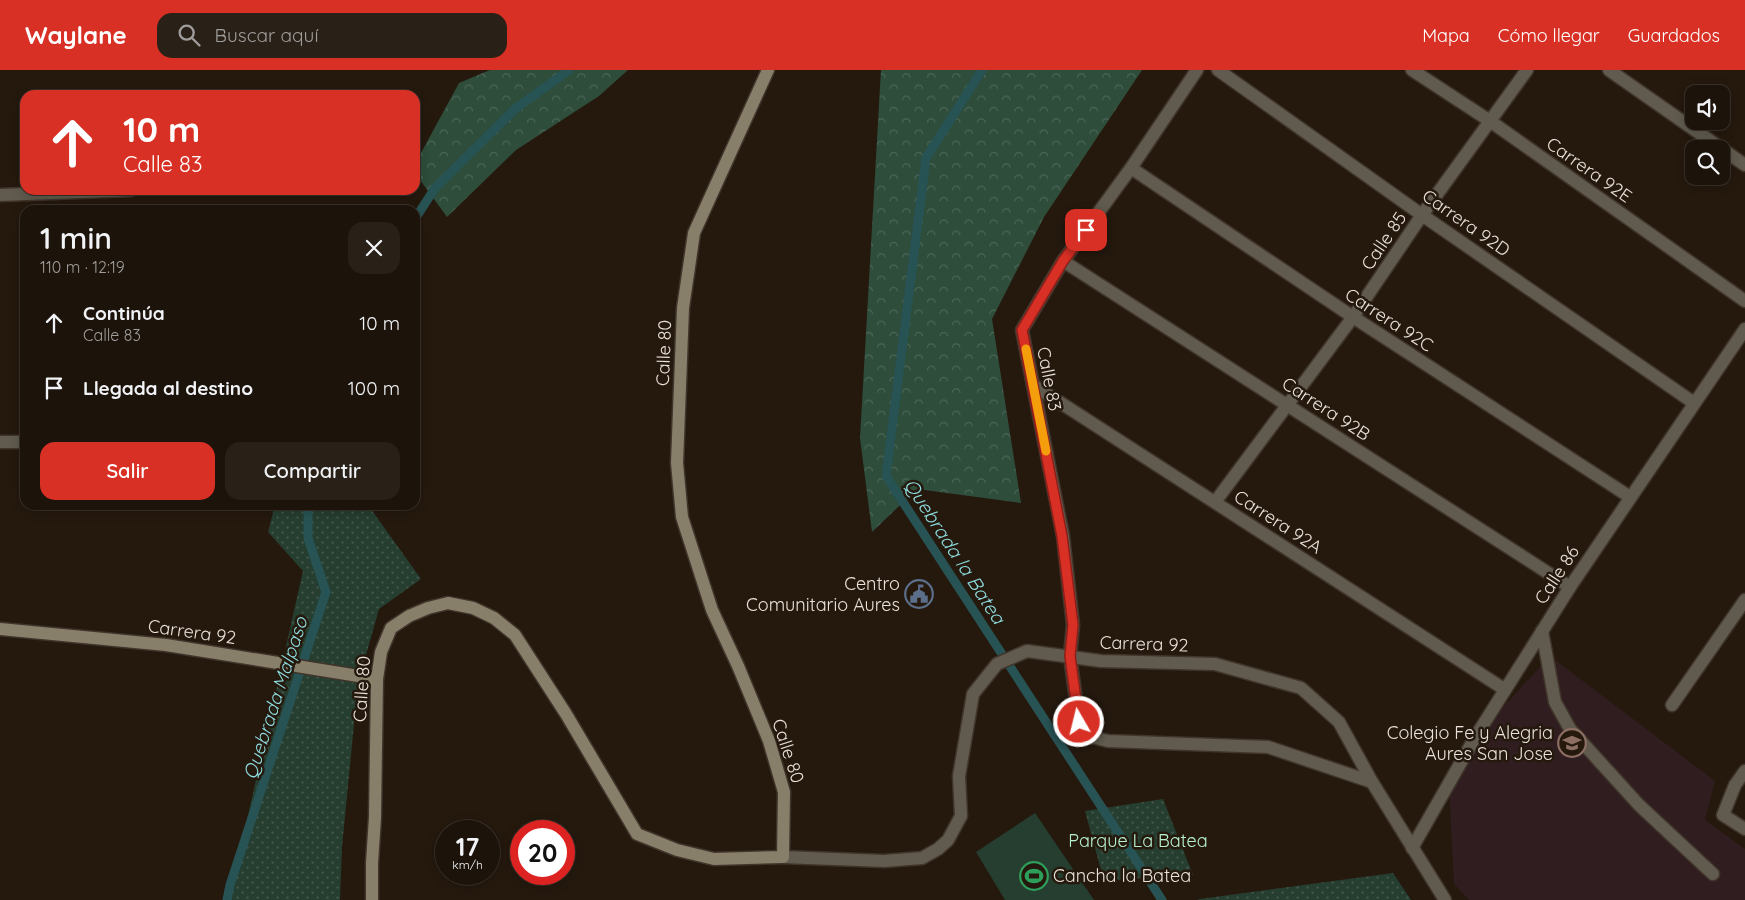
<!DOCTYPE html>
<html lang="es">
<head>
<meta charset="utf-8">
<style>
	body { margin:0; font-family:Quicksand,sans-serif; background:#292018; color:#f1f3f6; height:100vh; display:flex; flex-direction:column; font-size:19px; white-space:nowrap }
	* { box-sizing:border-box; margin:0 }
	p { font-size:16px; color:#a09e9c }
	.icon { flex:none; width:28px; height:28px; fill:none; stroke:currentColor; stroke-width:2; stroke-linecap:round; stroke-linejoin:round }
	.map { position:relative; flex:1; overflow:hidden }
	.drawer { position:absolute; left:20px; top:135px; width:400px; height:305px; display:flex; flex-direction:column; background:#1c130a; border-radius:15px; box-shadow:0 2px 12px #0003,0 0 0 1px #3a322b }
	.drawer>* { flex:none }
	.hud { position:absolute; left:20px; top:20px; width:400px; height:105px; border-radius:15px; box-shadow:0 2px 12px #0003,0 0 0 1px #3a322b; background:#d93025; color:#fff; overflow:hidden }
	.tools { position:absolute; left:1685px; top:15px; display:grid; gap:10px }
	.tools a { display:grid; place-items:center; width:45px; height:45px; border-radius:10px; background:#1c130a; box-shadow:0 2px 12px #0003,0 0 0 1px #3a322b; font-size:25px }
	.speed { position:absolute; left:435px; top:750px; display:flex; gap:10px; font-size:25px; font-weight:700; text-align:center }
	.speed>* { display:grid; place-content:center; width:65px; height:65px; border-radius:50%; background:#1c130a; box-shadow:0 2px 12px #0003,0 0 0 1px #3a322b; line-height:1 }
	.speed small { font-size:12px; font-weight:400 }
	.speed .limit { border:8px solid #d22; background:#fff; color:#111 }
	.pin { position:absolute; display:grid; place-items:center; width:42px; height:42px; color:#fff; margin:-21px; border-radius:10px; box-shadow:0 2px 8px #0006 }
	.me { position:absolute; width:55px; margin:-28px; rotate:352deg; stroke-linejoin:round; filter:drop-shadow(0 0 4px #0008) }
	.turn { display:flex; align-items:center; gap:18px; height:105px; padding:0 20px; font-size:22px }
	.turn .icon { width:65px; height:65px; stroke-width:2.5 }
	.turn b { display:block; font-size:35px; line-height:42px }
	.round { display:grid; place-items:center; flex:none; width:52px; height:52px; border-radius:15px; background:#292018 }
	.headline { display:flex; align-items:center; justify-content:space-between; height:85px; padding:0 20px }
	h1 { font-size:30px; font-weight:600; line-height:38px }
	.cta { display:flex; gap:10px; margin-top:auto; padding:10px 20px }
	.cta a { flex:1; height:58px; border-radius:15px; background:#d93025; color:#fff; font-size:20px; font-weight:600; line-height:58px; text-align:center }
	.cta a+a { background:#292018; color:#f1f3f6 }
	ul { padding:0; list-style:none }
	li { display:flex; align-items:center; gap:15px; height:65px; padding:0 20px }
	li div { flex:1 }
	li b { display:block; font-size:19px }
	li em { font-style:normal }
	header { display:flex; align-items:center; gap:30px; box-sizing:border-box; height:70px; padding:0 25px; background:#d93025; color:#fff }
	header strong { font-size:24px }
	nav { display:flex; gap:28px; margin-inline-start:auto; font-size:18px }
	.search { width:350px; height:45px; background:#292018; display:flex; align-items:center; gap:12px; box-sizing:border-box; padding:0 18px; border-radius:15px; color:#a09e9c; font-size:19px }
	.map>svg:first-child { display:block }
	.education { fill:#301d1f }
	.grass { fill:#253e30 }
	.forest { fill:url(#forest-crowns) }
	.park { fill:url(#park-dots) }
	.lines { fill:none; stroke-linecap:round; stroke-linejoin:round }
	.stream { stroke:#285354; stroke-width:9 }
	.lane-casing { stroke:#41352b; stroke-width:15 }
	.street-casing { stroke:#41352b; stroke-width:15 }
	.secondary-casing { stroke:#41352b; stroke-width:15 }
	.lane { stroke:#605b4e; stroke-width:12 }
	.street { stroke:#605b4e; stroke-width:12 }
	.secondary { stroke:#877f6a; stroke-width:12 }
	.route-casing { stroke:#8d1f18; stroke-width:12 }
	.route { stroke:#d93025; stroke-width:9 }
	.slow { stroke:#f59e0b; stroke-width:9 }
	.labels { text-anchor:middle; stroke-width:5; stroke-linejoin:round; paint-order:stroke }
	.street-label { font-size:18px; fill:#eae2da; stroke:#25190e }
	.poi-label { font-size:18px; fill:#eae2da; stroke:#25190e; text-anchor:end }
	.park-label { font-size:18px; fill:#b6f1ce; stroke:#25190e }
	.water-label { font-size:19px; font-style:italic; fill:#8edde0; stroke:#25190e }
</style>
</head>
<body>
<header>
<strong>Waylane</strong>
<div class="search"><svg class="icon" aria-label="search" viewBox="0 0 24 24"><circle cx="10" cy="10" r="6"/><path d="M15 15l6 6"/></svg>Buscar aquí</div>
<nav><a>Mapa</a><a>Cómo llegar</a><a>Guardados</a></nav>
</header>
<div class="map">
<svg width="1745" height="830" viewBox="0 0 1745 830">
	<defs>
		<pattern id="forest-crowns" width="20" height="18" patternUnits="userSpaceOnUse" patternTransform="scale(1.25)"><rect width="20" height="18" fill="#2e4d3b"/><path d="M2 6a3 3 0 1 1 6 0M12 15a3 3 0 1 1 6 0" fill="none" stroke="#4c6657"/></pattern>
		<pattern id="park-dots" width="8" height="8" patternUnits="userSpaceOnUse" patternTransform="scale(1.25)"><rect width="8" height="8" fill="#253e30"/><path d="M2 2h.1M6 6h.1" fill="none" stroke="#455a4d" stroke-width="1.8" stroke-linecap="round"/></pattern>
	</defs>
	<rect width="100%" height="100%" fill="#25190e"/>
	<path class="education" d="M1550 586 1715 711 1705 750 1745 779V830H1469L1454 814 1449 717 1504 636Z"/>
	<path class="grass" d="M1035 743 1094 830H1005L976 782Z"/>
	<g class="forest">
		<path d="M490 0H628L599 26 516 80 447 147 415 103V94L459 13Z"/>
		<path d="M881 0H1142L1044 147 992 249 1021 433 917 419 872 462 860 368Z"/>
	</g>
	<g class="park">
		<path d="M275 435H368L421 509 379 539 358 613 342 777 340 830H229L303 501 268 462Z"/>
		<path d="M1163 729 1193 805 1104 811 1085 741Z"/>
		<path d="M1393 803 1411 830H1197L1200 829Z"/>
	</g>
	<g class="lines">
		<g class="stream">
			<path d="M982 0 926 88 886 406 1162 830"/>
			<path d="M415 149 435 118 515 39 569 0"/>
			<path d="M227 830 230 815 326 522 308 468V435"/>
		</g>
		<defs>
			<g id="lane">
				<path d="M1542 561 1555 632 1570 659 1639 735 1713 804"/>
				<path d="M1070 586 1079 652 1088 666 1108 671 1268 677 1372 712"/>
				<path d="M1672 635 1745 530"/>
			</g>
			<g id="street">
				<path d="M1218 0 1422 145 1694 333"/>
				<path d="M1412 0 1490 51 1745 231"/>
				<path d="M1609 0 1745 95"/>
				<path d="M1131 98 1353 247 1630 427"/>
				<path d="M0 125 131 120"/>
				<path d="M1063 191 1570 517"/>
				<path d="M1033 315 1504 619"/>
				<path d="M0 372H25"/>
				<path d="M1215 432 1353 247 1422 145 1527 0"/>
				<path d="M1070 586 1073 555 1063 466 1022 260 1063 191 1131 98 1197 0"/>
				<path d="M1745 701 1735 715 1723 745 1745 759"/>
				<path d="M1412 778 1476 666 1570 517 1745 259"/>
				<path d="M783 787 884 791 922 788 938 779 948 770 961 746 959 706 973 624 997 594 1027 581 1101 591 1215 594 1301 618 1339 652 1372 712 1445 830"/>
			</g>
			<g id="secondary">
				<path d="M0 559 166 575 377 609"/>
				<path d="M372 830V793L375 747 377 609 381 582 391 558 409 546 428 538 448 533 473 538 494 548 515 565 566 644 637 764 677 780 714 789 783 787 784 722 769 671 738 596 712 540 682 447 677 393 683 238 694 163 768 0"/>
			</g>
		</defs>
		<use href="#lane" class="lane-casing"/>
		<use href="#street" class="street-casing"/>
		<use href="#secondary" class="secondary-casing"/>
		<use href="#lane" class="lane"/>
		<use href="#street" class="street"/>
		<use href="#secondary" class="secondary"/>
	</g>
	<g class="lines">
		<defs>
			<path id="route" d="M1079 652 1070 586 1073 555 1062 466 1022 260 1063 191 1086 160"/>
		</defs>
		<use href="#route" class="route-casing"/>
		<use href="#route" class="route"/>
		<path class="slow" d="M1026 279 1046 381"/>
	</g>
	<defs>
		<symbol id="civic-ring" viewBox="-11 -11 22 22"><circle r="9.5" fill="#25190e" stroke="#5c6f8a" stroke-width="1.5"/><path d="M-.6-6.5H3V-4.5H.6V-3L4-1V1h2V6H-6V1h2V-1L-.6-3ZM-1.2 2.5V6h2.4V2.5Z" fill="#5c6f8a"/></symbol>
		<symbol id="school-ring" viewBox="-11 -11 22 22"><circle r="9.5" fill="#25190e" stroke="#8d6e63" stroke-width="1.5"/><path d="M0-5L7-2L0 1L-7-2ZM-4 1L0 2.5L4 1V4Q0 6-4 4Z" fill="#8d6e63"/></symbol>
		<symbol id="stadium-ring" viewBox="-11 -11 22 22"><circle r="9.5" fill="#25190e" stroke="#2e9e5b" stroke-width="1.5"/><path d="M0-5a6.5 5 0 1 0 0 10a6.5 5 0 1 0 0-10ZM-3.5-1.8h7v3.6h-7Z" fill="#2e9e5b"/></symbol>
	</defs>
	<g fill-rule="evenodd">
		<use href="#civic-ring" x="903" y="508" width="32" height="32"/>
		<use href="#school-ring" x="1556" y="657" width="32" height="32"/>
		<use href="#stadium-ring" x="1018" y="790" width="32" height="32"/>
	</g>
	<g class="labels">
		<g class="street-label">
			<text transform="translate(1589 100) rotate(35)" y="6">Carrera 92E</text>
			<text transform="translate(1466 153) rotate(35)" y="6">Carrera 92D</text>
			<text transform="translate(1384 171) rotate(-56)" y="6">Calle 85</text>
			<text transform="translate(1389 250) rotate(33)" y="6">Carrera 92C</text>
			<text transform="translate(664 283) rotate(-88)" y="6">Calle 80</text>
			<text transform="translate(1049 309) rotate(79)" y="6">Calle 83</text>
			<text transform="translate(1326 339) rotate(33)" y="6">Carrera 92B</text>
			<text transform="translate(1278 452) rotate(33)" y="6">Carrera 92A</text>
			<text transform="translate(1557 505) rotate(-57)" y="6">Calle 86</text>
			<text transform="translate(192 562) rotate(8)" y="6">Carrera 92</text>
			<text transform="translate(1144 574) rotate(2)" y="6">Carrera 92</text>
			<text transform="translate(362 619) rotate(-86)" y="6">Calle 80</text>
			<text transform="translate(788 681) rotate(72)" y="6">Calle 80</text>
		</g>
		<g class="poi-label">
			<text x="900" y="520">Centro<tspan x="900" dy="21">Comunitario Aures</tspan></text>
			<text x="1553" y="669">Colegio Fe y Alegria<tspan x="1553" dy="21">Aures San Jose</tspan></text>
			<text x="1053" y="812" text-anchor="start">Cancha la Batea</text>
		</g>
		<g class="park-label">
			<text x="1138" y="777">Parque La Batea</text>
		</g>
		<g class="water-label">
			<text transform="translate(955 481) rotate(57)" y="7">Quebrada la Batea</text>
			<text transform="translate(275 628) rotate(-72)" y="7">Quebrada Malpaso</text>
		</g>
	</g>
</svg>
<div class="tools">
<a><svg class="icon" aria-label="sound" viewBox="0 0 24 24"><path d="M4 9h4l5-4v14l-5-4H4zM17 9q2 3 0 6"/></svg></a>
<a><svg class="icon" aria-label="search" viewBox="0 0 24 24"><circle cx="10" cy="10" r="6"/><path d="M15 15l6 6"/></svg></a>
</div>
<div class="speed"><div>17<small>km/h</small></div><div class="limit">20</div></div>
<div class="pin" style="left:1086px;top:160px;background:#d93025"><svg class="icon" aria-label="arrive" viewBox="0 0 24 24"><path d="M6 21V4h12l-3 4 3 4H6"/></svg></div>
<svg class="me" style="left:1079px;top:652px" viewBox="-20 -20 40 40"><circle r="17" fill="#d93025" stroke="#fff" stroke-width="3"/><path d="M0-11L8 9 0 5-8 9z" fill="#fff"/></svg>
<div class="hud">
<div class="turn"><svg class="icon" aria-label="ahead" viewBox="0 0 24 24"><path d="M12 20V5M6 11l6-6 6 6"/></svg><div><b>10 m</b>Calle 83</div></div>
</div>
<section class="drawer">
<div class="headline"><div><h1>1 min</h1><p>110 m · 12:19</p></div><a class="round"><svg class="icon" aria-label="close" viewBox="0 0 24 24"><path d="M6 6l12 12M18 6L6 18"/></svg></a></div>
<ul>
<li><svg class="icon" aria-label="ahead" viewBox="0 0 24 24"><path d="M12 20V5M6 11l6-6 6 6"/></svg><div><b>Continúa</b><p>Calle 83</p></div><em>10 m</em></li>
<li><svg class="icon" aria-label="arrive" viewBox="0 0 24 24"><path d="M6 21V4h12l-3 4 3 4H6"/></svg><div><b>Llegada al destino</b></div><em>100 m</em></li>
</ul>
<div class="cta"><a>Salir</a><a>Compartir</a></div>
</section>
</div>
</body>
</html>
